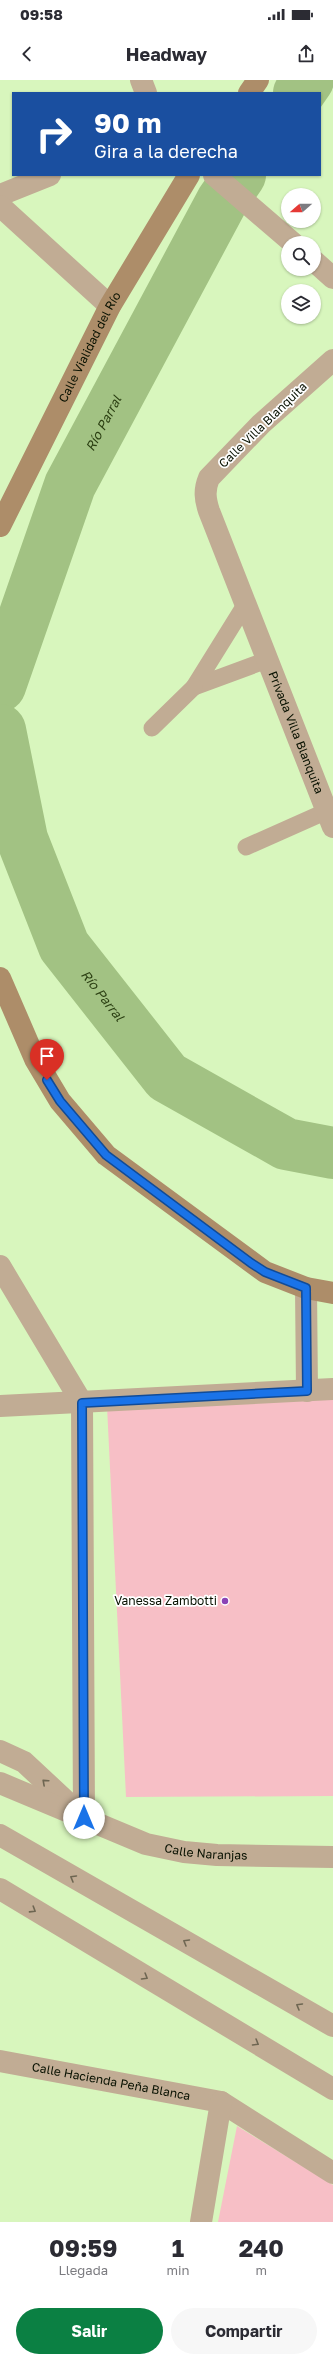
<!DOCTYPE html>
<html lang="es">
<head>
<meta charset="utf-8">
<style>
	body { margin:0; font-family:"Golos Text",sans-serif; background:#f7f7f7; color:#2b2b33; height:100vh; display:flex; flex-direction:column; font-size:15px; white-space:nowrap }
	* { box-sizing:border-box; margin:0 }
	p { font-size:13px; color:#7c7c81 }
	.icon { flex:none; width:22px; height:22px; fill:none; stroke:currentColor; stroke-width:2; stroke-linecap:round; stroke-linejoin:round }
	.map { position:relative; height:2142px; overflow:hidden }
	.details { display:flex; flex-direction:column; background:#fff; flex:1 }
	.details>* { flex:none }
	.hud { position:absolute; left:12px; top:12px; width:309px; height:84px; border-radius:0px; box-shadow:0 1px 3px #0004; background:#1a4fa0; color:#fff; overflow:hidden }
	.needle { width:26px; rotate:250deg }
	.controls { position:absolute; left:281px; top:108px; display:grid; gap:8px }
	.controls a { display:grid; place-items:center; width:40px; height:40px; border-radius:50%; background:#fff; box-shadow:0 1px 3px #0004; font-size:20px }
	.pin { position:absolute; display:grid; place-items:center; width:34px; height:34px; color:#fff; margin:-41px -17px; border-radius:50% 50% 50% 0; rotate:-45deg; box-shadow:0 0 4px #0007 }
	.pin .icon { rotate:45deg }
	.me { position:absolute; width:44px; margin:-22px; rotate:0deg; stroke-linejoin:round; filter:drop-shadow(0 0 3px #0008) }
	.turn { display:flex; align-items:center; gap:14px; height:84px; padding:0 16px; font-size:18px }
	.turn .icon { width:52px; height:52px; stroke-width:2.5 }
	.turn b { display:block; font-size:28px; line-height:34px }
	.eta { display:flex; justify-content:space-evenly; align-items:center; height:68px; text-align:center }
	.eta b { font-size:24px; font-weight:700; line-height:28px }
	.primary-button { display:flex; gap:8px; margin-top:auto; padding:8px 16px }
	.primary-button a { flex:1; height:46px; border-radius:24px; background:#0b8043; color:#fff; font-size:16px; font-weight:700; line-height:46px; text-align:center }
	.primary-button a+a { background:#f7f7f7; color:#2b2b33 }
	.status { display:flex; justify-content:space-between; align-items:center; height:28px; padding:0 20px; background:#fff; direction:ltr }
	.status svg { height:11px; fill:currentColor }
	header { display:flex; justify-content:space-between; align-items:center; height:52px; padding:0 16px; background:#fff; font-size:18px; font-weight:700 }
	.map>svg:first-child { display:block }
	.green { fill:#f7bfc6 }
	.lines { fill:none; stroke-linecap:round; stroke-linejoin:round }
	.river { stroke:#a2c283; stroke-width:52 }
	.service { stroke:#c1ac94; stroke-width:17 }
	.minor { stroke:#c1ac94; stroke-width:22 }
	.tertiary { stroke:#c1ac94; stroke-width:22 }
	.secondary { stroke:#ad8d69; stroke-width:22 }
	.oneway { stroke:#6e6652 }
	.route-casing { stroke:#114b97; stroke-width:10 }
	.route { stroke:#1a73e8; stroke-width:7 }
	.poi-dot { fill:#8a43b6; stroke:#fff; stroke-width:1.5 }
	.labels { text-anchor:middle; stroke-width:3.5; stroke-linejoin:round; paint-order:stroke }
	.street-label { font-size:12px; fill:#081101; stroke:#fff }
	.poi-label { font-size:12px; fill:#081101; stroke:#fff; text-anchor:end }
	.water-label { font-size:13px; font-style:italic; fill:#2b3f12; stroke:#fff }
</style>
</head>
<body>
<div class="status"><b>09:58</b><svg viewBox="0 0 49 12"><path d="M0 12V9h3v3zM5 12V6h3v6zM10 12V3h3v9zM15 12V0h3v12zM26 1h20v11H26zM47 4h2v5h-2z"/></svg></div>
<header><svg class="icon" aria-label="back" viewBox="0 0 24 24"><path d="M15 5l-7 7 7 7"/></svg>Headway<svg class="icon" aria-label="share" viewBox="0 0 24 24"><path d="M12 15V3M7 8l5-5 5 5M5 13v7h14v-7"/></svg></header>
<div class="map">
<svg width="333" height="2142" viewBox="0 0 333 2142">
	<rect width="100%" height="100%" fill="#d8f6bd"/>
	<g class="green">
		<path d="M333 1317V1716L126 1717 107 1326Z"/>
		<path d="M237 2046 333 2105V2142H218Z"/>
	</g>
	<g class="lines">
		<g class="river">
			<path d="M299 13 308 0"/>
			<path id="s1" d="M0 606 70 405 222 121 240 95"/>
			<path id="s2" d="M0 650 22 759 64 866 167 997 286 1064 333 1073"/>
		</g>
		<g class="service">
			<path d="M245 525 194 607 267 580"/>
			<path d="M152 648 194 607"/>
			<path d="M246 767 327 731"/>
		</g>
		<g class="minor">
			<path d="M141 0 146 13"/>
			<path d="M214 95 293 163"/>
			<path d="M0 115 50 95"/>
			<path d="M0 126 110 226"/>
			<path d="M314 181 333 198"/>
			<path id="s3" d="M333 280 261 344 209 398C204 410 205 419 209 431L333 747"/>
			<path d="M0 1186 82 1323 84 1738"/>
			<path d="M306 1208 307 1311"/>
			<path d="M0 1326 333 1309"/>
			<path d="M0 1671 24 1682 83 1737"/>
			<path d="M0 1755 333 1946"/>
			<path d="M0 1809 333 2009"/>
			<path id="s4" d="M0 1981 221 2022 333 2093"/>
			<path d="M201 2142 221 2022"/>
		</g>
		<path class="tertiary" id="s5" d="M0 1703 146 1764 184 1772 217 1775 333 1777"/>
		<g class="secondary">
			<path d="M249 13 258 0"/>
			<path id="s6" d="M0 446 110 226 189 95"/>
			<path d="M0 898 35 979 60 1021 106 1075 265 1192 306 1208 333 1213"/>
		</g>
	</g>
	<defs><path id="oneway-chevron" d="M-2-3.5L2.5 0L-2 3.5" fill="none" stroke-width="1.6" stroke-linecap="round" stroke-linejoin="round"/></defs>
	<g class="oneway">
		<use href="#oneway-chevron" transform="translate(45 1702) rotate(-138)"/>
		<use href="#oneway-chevron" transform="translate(73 1798) rotate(-150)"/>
		<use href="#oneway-chevron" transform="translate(33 1830) rotate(32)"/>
		<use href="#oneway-chevron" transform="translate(186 1862) rotate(-150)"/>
		<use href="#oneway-chevron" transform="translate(145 1897) rotate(31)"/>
		<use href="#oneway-chevron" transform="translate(299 1926) rotate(-150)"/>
		<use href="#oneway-chevron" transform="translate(256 1963) rotate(31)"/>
	</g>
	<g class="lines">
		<defs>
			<path id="route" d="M47 1000 60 1021 106 1075 251 1183 265 1192 306 1208 307 1311 82 1323 84 1738"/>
		</defs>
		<use href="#route" class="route-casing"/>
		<use href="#route" class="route"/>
	</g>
	<circle class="poi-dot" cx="225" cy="1521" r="4"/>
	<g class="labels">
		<g class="street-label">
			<text dy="4" stroke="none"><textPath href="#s6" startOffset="200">Calle Vialidad del Río</textPath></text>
			<text transform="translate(263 345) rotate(-44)" y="4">Calle Villa Blanquita</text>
			<text dy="4" stroke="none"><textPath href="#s3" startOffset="443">Privada Villa Blanquita</textPath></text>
			<text dy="4" stroke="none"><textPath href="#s5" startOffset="219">Calle Naranjas</textPath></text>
			<text dy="4" stroke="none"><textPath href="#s4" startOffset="113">Calle Hacienda Peña Blanca</textPath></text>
		</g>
		<g class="poi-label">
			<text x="217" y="1525">Vanessa Zambotti</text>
		</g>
		<g class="water-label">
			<text dy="5" stroke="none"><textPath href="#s1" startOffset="283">Río Parral</textPath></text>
			<text dy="5" stroke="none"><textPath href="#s2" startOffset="289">Río Parral</textPath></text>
		</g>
	</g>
</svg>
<div class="controls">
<a><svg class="needle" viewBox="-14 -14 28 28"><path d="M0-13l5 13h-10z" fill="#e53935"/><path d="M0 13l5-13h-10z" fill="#7c7c81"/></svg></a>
<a><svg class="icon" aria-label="search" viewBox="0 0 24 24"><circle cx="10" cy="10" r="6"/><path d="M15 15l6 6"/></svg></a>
<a><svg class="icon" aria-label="layers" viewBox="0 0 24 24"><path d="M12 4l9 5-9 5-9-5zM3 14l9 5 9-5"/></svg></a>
</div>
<div class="pin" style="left:47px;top:1000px;background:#d93025"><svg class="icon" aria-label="arrive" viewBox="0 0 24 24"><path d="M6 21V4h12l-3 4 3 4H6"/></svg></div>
<svg class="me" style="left:84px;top:1738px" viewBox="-20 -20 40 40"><circle r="19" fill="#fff"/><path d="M0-13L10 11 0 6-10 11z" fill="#1a73e8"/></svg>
<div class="hud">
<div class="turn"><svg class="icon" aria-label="right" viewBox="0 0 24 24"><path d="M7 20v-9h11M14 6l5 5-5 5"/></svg><div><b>90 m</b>Gira a la derecha</div></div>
</div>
</div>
<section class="details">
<div class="eta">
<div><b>09:59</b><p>Llegada</p></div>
<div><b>1</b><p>min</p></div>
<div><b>240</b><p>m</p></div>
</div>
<div class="primary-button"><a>Salir</a><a>Compartir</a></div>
</section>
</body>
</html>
